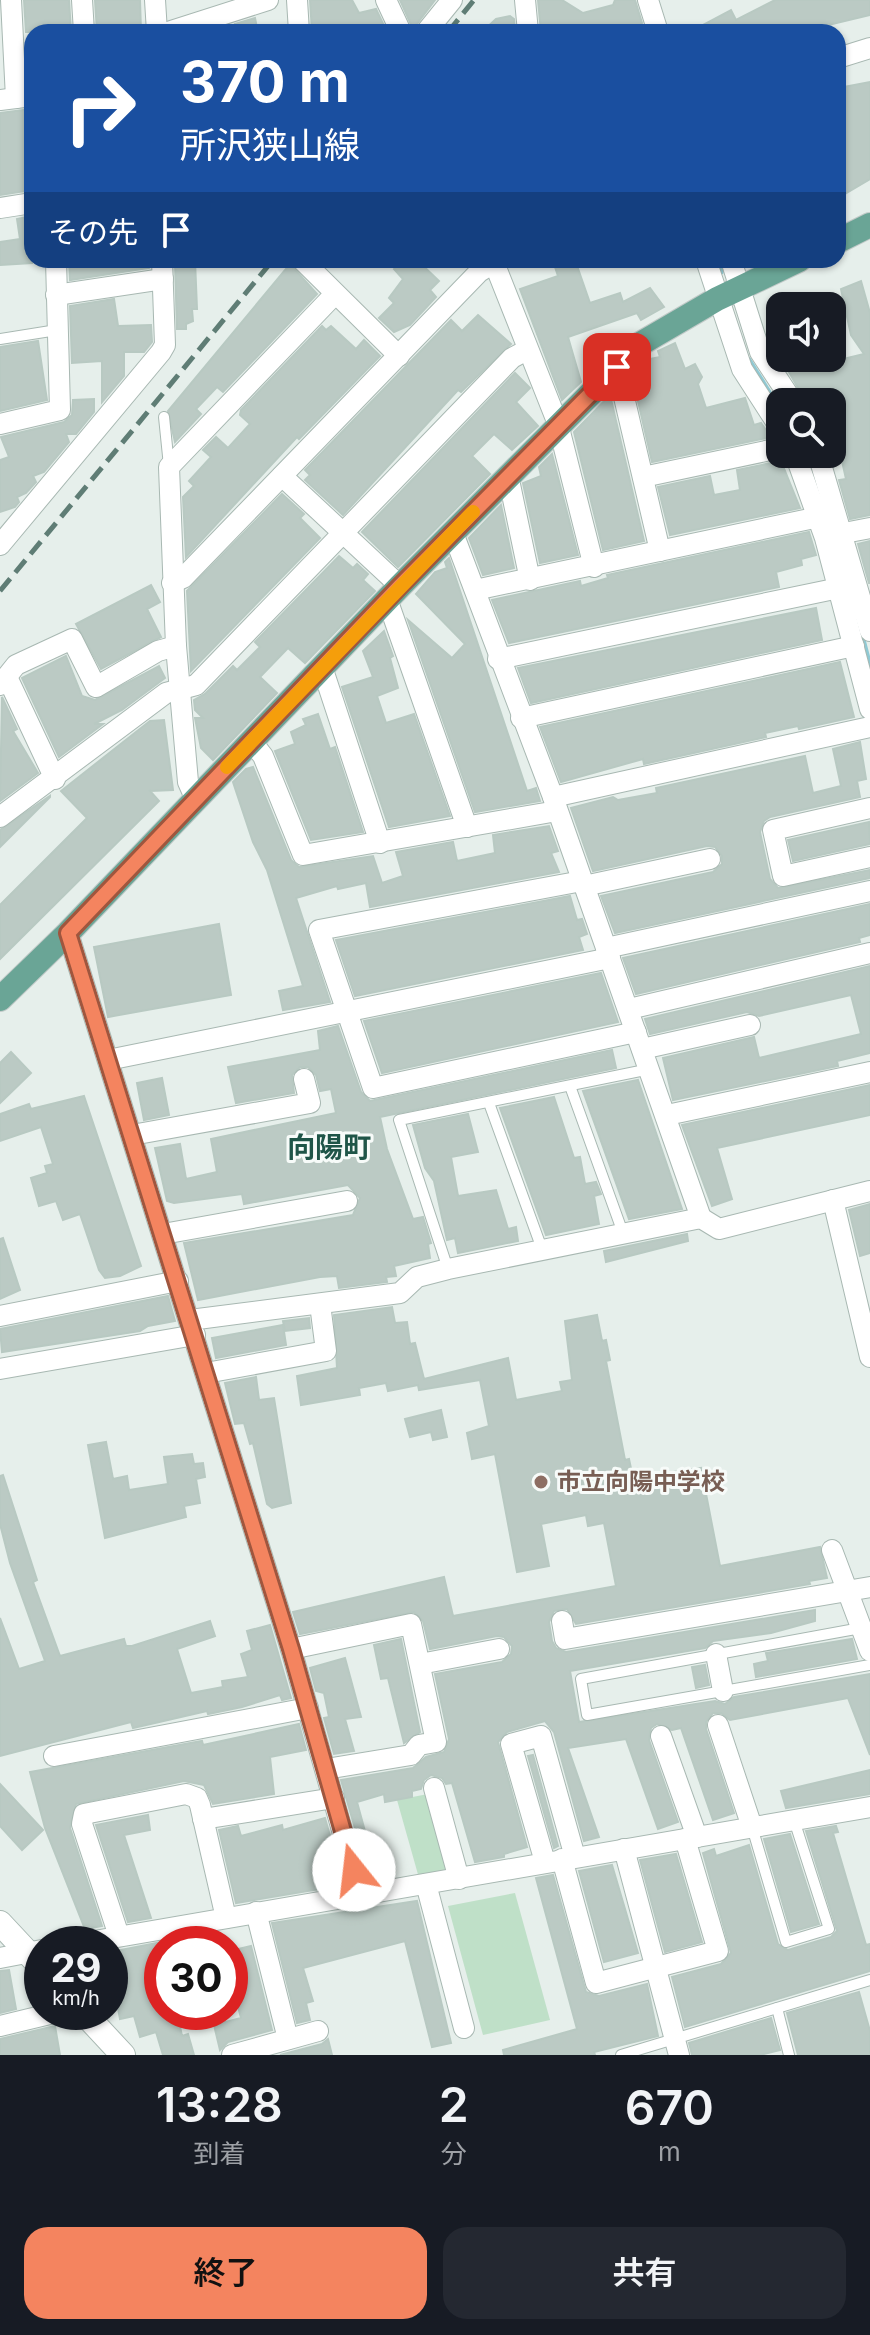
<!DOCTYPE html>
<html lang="ja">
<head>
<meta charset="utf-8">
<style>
	body { margin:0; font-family:Inter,"Noto Sans JP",sans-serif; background:#242831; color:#f1f3f6; height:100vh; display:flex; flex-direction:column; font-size:30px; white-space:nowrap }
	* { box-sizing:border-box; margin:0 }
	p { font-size:26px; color:#9ea1a6 }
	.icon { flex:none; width:44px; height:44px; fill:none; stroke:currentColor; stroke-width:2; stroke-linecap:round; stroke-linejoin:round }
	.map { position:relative; height:2055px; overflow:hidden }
	.panel { display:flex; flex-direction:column; background:#171b24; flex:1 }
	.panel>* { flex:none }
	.hud { position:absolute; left:24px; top:24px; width:822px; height:244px; border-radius:24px; box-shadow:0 2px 6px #0004; background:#1a4fa0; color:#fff; overflow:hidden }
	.tools { position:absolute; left:766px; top:292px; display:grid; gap:16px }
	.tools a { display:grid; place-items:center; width:80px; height:80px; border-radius:16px; background:#171b24; box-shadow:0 2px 6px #0004; font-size:40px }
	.speed { position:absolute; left:24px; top:1926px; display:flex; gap:16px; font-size:40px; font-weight:700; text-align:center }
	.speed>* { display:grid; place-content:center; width:104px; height:104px; border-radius:50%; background:#171b24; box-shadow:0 2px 6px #0004; line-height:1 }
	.speed small { font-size:20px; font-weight:400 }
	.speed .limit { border:12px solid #d22; background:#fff; color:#111 }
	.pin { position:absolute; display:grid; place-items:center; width:68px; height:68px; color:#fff; margin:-34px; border-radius:16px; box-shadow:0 4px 12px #0006 }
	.me { position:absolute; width:88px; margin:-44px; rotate:344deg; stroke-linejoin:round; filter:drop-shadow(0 0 6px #0008) }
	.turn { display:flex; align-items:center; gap:28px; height:168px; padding:0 24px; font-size:36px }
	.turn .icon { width:104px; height:104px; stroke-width:2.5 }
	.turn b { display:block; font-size:56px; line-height:68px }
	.then { display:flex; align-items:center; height:76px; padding:0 24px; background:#0003; gap:16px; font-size:30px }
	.eta { display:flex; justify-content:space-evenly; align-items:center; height:136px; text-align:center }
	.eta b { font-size:48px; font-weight:600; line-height:56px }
	.cta { display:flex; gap:16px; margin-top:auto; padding:16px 24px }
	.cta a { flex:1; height:92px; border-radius:24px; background:#f4845f; color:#111; font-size:32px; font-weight:600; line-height:92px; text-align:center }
	.cta a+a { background:#242831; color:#f1f3f6 }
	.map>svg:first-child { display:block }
	.green { fill:#bfe0c8 }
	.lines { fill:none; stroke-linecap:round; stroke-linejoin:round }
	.stream { stroke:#8ec9d4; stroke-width:5 }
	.building { fill:#bbcac4; stroke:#b8c9c2; stroke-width:2 }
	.service-casing { stroke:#a8b8b2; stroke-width:12 }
	.minor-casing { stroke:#a8b8b2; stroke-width:22 }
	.tertiary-casing { stroke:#a8b8b2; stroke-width:26 }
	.primary-casing { stroke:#c2cac8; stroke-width:26 }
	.service { stroke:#fff; stroke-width:10 }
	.minor { stroke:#fff; stroke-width:20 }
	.tertiary { stroke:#fff; stroke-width:24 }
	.primary { stroke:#6aa596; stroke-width:24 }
	.rail { stroke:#5f7d75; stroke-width:5; stroke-dasharray:16 8; stroke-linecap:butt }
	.route-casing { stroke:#9f563e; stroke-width:20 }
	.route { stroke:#f4845f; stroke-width:14 }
	.slow { stroke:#f59e0b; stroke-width:14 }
	.education-dot { fill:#8d6e63; stroke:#f7fbf9; stroke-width:3 }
	.labels { text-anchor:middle; stroke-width:6; stroke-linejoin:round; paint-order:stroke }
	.education-label { font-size:24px; font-weight:bold; fill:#785e54; stroke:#f7fbf9; text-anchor:start }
	.quarter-label { font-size:28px; font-weight:bold; fill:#1f5548; stroke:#f7fbf9 }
</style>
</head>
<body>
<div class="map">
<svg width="870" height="2055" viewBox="0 0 870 2055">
	<rect width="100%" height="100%" fill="#e6efeb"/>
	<g class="green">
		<path d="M428 1794 451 1873 419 1878 397 1800Z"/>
		<path d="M515 1893 550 2020 483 2035 448 1906Z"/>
	</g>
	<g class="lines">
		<g class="stream">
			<path d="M718 260 721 272"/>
			<path d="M749 360 769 392"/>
			<path d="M861 632 870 666"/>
		</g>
	</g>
	<g class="building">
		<path d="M24 0H69L71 32H26Z"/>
		<path d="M95 0H140L141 32H97Z"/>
		<path d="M310 0H352L359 13 376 9 387 32H312Z"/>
		<path d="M400 0H435L413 29Z"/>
		<path d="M538 0H562L583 13 613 5 615 0H635L642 23 635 32H541Z"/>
		<path d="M775 0H870V15L799 32H690L731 10 736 20Z"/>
		<path d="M510 16 514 19 515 32H482L496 19Z"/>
		<path d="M255 18 257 28 251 29 252 32H237L235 24Z"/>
		<path d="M870 82V179L838 198V88Z"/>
		<path d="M32 109V190L0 195V113Z"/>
		<path d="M32 216V263L0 265V242L20 239 17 219Z"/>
		<path d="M69 260H149V268L70 280Z"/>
		<path d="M179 260H195L197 309H192L193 321 186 324V329H177L175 264Z"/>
		<path d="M403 260H417L439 281 430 290 436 297 410 325 394 332 379 318 394 303 389 298 403 279 394 269Z"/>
		<path d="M568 260H575L590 303 620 293 623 302 650 288 664 307 641 320 637 313 568 337 581 382 562 400 520 289 558 276 554 264Z"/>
		<path d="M290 264 317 294 223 392 217 387 196 409 201 414 175 442 168 411Z"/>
		<path d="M861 281 870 313V515L850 519 839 480 846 479 840 452 832 453V402H806L781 358H806L810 367 864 354 851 335 841 289Z"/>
		<path d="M114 299 118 326 151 325 152 342 144 352H124V376L102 402V361L72 363 70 306Z"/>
		<path d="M478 315 511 344 461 392 458 390 343 515 305 480 310 475 305 470 451 320 462 331Z"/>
		<path d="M322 326 326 330 331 326 356 349 364 340 380 356 299 439 297 437 186 557 183 497 194 486 189 481 211 457 203 450 216 437 228 448 250 424 240 415 241 410Z"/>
		<path d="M38 341 47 400 0 411V347Z"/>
		<path d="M675 343 685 369 695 364 702 377 698 384 706 408 745 398 754 425 761 423 771 437 652 462 632 375 646 364 645 360 660 357 658 351Z"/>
		<path d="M515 373 530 388 516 402 538 426 512 450 494 434 472 456 490 474 398 567 362 532Z"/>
		<path d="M610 395 644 541 603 550 574 432Z"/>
		<path d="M94 399V412L76 434H66L69 442 44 472 33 476 36 482 26 493 17 497 19 502 15 507 0 512V460L9 457 1 437 64 422 72 415 73 400Z"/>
		<path d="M552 454 578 555 540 563 523 483 541 476 539 467Z"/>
		<path d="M781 461 800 508 670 535 658 487 710 476 714 495 740 490 737 470Z"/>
		<path d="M282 494 304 514 300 518 320 538 191 671 187 591Z"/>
		<path d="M501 505 514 568 483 575 469 538Z"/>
		<path d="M809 532 816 555 801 559 802 565 776 572 779 587 509 643 492 600 580 581 581 586 608 578 607 575Z"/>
		<path d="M870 541V583H869L858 544Z"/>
		<path d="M339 556 353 568 357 564 368 574 363 580 375 591 305 663 288 648 260 677 277 693 213 760 201 748 195 718H203L195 710 194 700 205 694 233 666 237 670 260 647 255 642Z"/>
		<path d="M449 558 527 791 536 788 540 801 475 812 408 620 452 658 465 644 416 594 435 572 447 568 445 562Z"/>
		<path d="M151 585 160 602 147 609 161 637 101 669 76 624Z"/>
		<path d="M816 608 822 640 531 703 518 668Z"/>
		<path d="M384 631 393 656 390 658 398 688 377 696 386 723 414 714 450 816 389 827 342 687 373 677 363 651Z"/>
		<path d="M66 656 82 696 95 700 159 666 165 678 122 710 94 724H103L59 757 22 678Z"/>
		<path d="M840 662 854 717 799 729 798 726 765 733 766 737 644 764 643 759 561 782 540 727Z"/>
		<path d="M2 697 17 729 13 731 38 773 0 801Z"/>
		<path d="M318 714 330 749 335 747 363 832 311 840 275 751 295 744 291 732 306 725 303 719Z"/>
		<path d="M164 720 173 790 150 791 159 801 0 959V905L87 818 61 791 150 721Z"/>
		<path d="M860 742 866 779 857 781 860 797 770 817 764 821 760 832 770 879 778 888 870 870V878L615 933 601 896 713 872 722 864V856L715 847 707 846 593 871 571 808 613 797 618 800 657 793 656 788 805 756 813 793 841 786 833 749Z"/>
		<path d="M253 767 291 860 299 867 373 856 382 883 403 876 396 852 453 842 457 861 495 853 493 835 549 826 558 851 551 853 559 872 370 907 366 883 338 889 337 886 296 898 330 1002 283 1010 279 991 303 986 267 870 253 842 233 782 246 769Z"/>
		<path d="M50 796V797L0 847V830Z"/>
		<path d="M869 822 870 844 793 861 788 840Z"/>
		<path d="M570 896 577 920 582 919 587 934 579 937 583 950 355 996 336 940Z"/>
		<path d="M870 904V935L859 938 860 942 636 994 623 958Z"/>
		<path d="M219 924 231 995 108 1017 94 947Z"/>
		<path d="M870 966V1053L837 1061 838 1066 673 1100 663 1058 754 1037 759 1058 861 1034 851 995 759 1016 747 1012 650 1034 645 1019Z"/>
		<path d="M601 973 618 1022 382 1073 364 1021Z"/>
		<path d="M338 1026 361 1092 370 1101 612 1050 616 1068 380 1117 387 1149 413 1219 423 1217 431 1243 428 1244 430 1258 394 1266 396 1276 386 1277 387 1282 339 1288 337 1276 320 1277 198 1300 184 1243 353 1215 360 1198 348 1185 244 1204 242 1194 174 1203 167 1201 155 1148 180 1144 186 1179 217 1172 211 1139 336 1113 331 1089 320 1091 316 1075 308 1067H300L292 1075 294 1093 236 1103 228 1067 320 1050 318 1031Z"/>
		<path d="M11 1052 31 1073 0 1103V1063Z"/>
		<path d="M162 1078 169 1115 144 1120 137 1083Z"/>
		<path d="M638 1080 682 1209 629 1219 583 1091Z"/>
		<path d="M870 1085V1115L717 1148 732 1199 712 1206 682 1125Z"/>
		<path d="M84 1096 141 1266 120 1276 105 1278 99 1270 80 1214 63 1220 56 1201 39 1206 31 1178 47 1173 45 1166 53 1164 41 1127 0 1141V1114L29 1104 31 1109Z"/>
		<path d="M554 1097 574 1158 580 1157 585 1184 596 1182 601 1194 594 1196 599 1224 546 1235 500 1108Z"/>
		<path d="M468 1114 478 1152 451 1157 458 1196 496 1190 508 1229 516 1227 518 1241 458 1253 455 1238 447 1240 434 1181 425 1168 413 1125Z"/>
		<path d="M870 1204V1253L860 1256 849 1210Z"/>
		<path d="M687 1234 688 1241 606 1262 604 1251Z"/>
		<path d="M3 1238 20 1290 0 1299V1239Z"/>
		<path d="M168 1296 175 1321 148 1326 140 1331 2 1352 0 1329Z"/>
		<path d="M392 1307 395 1323 407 1322 410 1344 415 1343 424 1379 508 1358 516 1400 562 1391 560 1382 572 1380 565 1321 597 1315 602 1341 606 1340 610 1360 606 1361 625 1460 629 1459 633 1478 701 1468 720 1566 820 1547 827 1578 809 1581 810 1584 576 1624 567 1609 554 1611 549 1622 552 1641 556 1648 566 1652 815 1610V1621L771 1633 713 1641 705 1648 570 1671 579 1722 715 1701 725 1704 734 1697 870 1674V1755L848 1698 730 1720 721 1713H713L706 1722V1729L734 1813 713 1820 681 1728 672 1730 657 1724 651 1728 649 1740 678 1822 658 1829 626 1739 568 1748 599 1837 584 1841 554 1732 545 1721 507 1732 498 1742 527 1847 504 1854V1857L475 1862 452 1783 446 1784 442 1778 431 1775 424 1780 421 1789 412 1791V1797L385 1802 384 1794 357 1802 378 1879 370 1880 341 1780 413 1768 426 1757 444 1752 449 1739 435 1674 502 1662 511 1654 512 1646 504 1637 497 1636 430 1649 423 1621 414 1612 300 1634 293 1612 444 1577 453 1616 616 1586 604 1523 588 1526 586 1515 541 1524 549 1566 517 1572 495 1454 472 1459 467 1433 489 1426 480 1380 419 1390 418 1385 388 1391 386 1383 359 1388 360 1395 301 1405 297 1376 337 1368 334 1315Z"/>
		<path d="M309 1318 310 1328 285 1331 283 1321Z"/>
		<path d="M283 1325 286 1345 216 1358 212 1338Z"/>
		<path d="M256 1377 259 1400 274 1398 291 1503 272 1508 267 1504 253 1443 250 1444 244 1423 235 1424 225 1383Z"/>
		<path d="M441 1410 447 1437 433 1440 431 1432 410 1437 405 1419Z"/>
		<path d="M106 1442 113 1479 127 1476 129 1490 168 1484 164 1457 192 1454 194 1464 203 1463 205 1477 196 1479 200 1503 184 1506 186 1517 105 1538 88 1445Z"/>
		<path d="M3 1475 37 1580 33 1582 60 1656 124 1639 126 1646H132L210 1621 215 1636 177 1649 191 1693 223 1687 222 1681 248 1677 241 1654 252 1650 247 1631 270 1625 291 1698 282 1700 280 1695 242 1707 208 1714 207 1711 133 1728 131 1722 0 1756V1618L19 1669 45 1661 10 1563 0 1524V1476Z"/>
		<path d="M401 1639 420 1732 404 1743 388 1678 381 1679 374 1645Z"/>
		<path d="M852 1639 857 1659 756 1677 754 1664 768 1661 766 1653Z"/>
		<path d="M345 1658 361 1717 345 1719 354 1751 334 1754 324 1718 329 1717 324 1693 316 1691 310 1668Z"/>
		<path d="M705 1665 709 1685 696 1688 692 1667Z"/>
		<path d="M299 1724 306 1750 270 1757 274 1794 213 1804 204 1785 184 1781 76 1804 70 1828 102 1926 85 1929 45 1828 30 1772 202 1741 203 1745Z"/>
		<path d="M533 1755 558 1846 554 1848 528 1756Z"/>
		<path d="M870 1770V1794L786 1808 781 1791Z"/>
		<path d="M0 1784 43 1830 22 1850 0 1826Z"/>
		<path d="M148 1815 150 1830 124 1835 151 1918 128 1922 96 1825Z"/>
		<path d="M325 1818 344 1885 236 1903 219 1830 238 1826 241 1836 282 1825 283 1830Z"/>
		<path d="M836 1826 838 1832 833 1833 866 1945 870 1944V1971L685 2027 672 1977 721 1964 731 1953 703 1853 714 1849 716 1856 749 1845 778 1944 788 1950 831 1937 837 1931 806 1831Z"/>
		<path d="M790 1834 819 1924 791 1932 764 1839Z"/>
		<path d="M676 1854 702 1942 665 1952 640 1860Z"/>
		<path d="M612 1865 638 1953 604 1962 579 1871Z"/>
		<path d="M553 1875 586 1992 599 1996 647 1984 658 2036 594 2052 595 2055H504L503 2050 577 2029 536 1878Z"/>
		<path d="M417 1901 451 2043 432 2047 405 1941 303 1968 313 2001 306 2003 310 2020 297 2023 272 1923Z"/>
		<path d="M162 1942V2012H177L182 2036 188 2034 194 2055H163L156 2032 140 2037 134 2016 120 2019 116 1998 111 1999 110 1952Z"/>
		<path d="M251 1946 272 2030 228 2042 220 2050 214 2025 241 2018 233 1987 238 1985 230 1951Z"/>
		<path d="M9 1970 16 2009 0 2013V1971Z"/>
		<path d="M859 1992 870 2031V2055H798L787 2013Z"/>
		<path d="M771 2018 780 2050 760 2055H692L689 2043Z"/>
		<path d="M55 2026 60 2055H0V2039Z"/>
		<path d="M328 2039 332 2055H280L322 2044Z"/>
	</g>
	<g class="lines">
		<defs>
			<g id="service">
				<path d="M0 339 57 330"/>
				<path d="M164 417 169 466"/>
				<path d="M570 1086 623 1233"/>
				<path d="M489 1103 542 1249"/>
				<path d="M448 1269 399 1120 650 1069"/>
				<path d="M861 1628 581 1679 587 1715 870 1665"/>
				<path d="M752 1827 786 1942 829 1929 794 1820"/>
				<path d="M777 2008 789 2055"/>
				<path d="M621 2055 870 1980"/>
			</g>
			<g id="minor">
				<path d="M11 0 16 98"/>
				<path d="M82 0 84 32"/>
				<path d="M155 0 157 32"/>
				<path d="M297 0 299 32"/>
				<path d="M386 0 401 32"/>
				<path d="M525 0 528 32"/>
				<path d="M648 0 658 32"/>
				<path d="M168 32 268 0"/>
				<path d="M426 32 452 0"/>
				<path d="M838 58 870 48"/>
				<path d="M0 100 32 96"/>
				<path d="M0 208 32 203"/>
				<path d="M302 260 399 356"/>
				<path d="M493 260 558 424 594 567"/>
				<path d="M706 260 742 369 780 428"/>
				<path d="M731 260 760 352 793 402"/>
				<path d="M56 295 163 279"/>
				<path d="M617 367 660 551"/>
				<path d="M0 424 60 410 56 260"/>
				<path d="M795 454 825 538 870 709"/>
				<path d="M818 454 870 631"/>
				<path d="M508 475 530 580"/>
				<path d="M282 476 400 586"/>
				<path d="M643 477 780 448"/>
				<path d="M453 533 553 797 701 1218"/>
				<path d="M844 533 870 528"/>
				<path d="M0 545 161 352 165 345 162 260"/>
				<path d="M172 583 183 578 479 272 494 263"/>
				<path d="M475 590 819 517"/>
				<path d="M387 599 467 827"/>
				<path d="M498 659 839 588"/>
				<path d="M322 667 380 843"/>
				<path d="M7 677 55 779"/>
				<path d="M0 685 16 665 72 639 96 687 158 651 176 646"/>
				<path d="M521 718 854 646"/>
				<path d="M252 742 263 756 303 855 557 811"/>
				<path d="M553 797 870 727"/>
				<path d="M196 800 188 782 176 646 169 467 335 294"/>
				<path d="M870 808 773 830 783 876 870 857"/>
				<path d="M0 817 166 693 196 685 512 358 527 350"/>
				<path d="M582 881 319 930 373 1088 636 1032"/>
				<path d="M584 886 710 859"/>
				<path d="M68 933 291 1649 360 1894"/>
				<path d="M606 948 870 891"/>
				<path d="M629 1009 870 953"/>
				<path d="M642 1049 750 1025"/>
				<path d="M108 1060 610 958"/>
				<path d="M667 1115 870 1072"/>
				<path d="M132 1135 310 1103 304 1079"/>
				<path d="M833 1200 870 1357"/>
				<path d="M163 1234 347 1201"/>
				<path d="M0 1316 178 1281"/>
				<path d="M190 1320 400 1293 417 1277 448 1269 701 1218 719 1229 870 1191"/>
				<path d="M0 1369 195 1335"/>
				<path d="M206 1373 326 1351 320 1304"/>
				<path d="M832 1550 870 1651"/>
				<path d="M562 1621 565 1639 870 1587"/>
				<path d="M291 1649 411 1624 436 1742 419 1745 411 1755 326 1769"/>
				<path d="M716 1654 723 1691"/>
				<path d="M420 1664 499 1649"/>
				<path d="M718 1725 752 1827"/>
				<path d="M661 1736 697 1837"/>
				<path d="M54 1756 308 1708"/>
				<path d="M434 1788 459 1879"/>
				<path d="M203 1819 334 1798"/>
				<path d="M624 1849 679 2055"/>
				<path d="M562 1859 596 1983 718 1951 685 1839"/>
				<path d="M545 1862 511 1744 541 1736 575 1857"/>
				<path d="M426 1884 464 2028"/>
				<path d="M256 1912 288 2039"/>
				<path d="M119 1936 82 1824 84 1814 186 1794 197 1798 200 1805 226 1918"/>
				<path d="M77 1944 870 1807"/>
				<path d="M0 1958 42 1950"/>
				<path d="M0 2026 58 2012"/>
				<path d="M232 2055 318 2031"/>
			</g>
			<g id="tertiary">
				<path d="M0 1923 42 1968"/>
				<path d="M83 2012 123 2055"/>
			</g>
			<g id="primary">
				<path d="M838 241 870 225"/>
				<path d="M0 999 68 933 400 586 640 344 717 299 799 260"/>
			</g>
		</defs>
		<use href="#service" class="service-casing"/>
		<use href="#minor" class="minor-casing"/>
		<use href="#tertiary" class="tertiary-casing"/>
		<use href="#primary" class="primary-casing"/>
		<use href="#service" class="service"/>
		<use href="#minor" class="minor"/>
		<use href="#tertiary" class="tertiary"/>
		<use href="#primary" class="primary"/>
		<g class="rail">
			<path d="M448 32 474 0"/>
			<path d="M0 591 273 260"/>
		</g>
	</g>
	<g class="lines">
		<defs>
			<path id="route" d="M354 1870 291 1649 68 933 400 586 617 367"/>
		</defs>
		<use href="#route" class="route-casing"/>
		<use href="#route" class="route"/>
		<path class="slow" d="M227 767 473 512"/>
	</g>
	<circle class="education-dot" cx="541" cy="1482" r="8"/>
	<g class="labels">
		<g class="education-label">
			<text x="557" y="1490">市立向陽中学校</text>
		</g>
		<g class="quarter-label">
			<text x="329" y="1157">向陽町</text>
		</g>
	</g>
</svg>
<div class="tools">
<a><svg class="icon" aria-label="sound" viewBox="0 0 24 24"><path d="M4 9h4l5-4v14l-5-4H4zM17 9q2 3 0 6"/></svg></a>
<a><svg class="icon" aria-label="search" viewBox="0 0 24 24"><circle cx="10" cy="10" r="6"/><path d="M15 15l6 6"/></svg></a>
</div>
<div class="speed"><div>29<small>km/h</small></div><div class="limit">30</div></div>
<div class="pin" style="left:617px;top:367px;background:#d93025"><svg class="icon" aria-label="arrive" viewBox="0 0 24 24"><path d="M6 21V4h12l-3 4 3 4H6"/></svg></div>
<svg class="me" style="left:354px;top:1870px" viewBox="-20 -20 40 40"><circle r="19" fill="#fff"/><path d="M0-13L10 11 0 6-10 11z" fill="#f4845f"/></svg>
<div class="hud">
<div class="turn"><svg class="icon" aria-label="right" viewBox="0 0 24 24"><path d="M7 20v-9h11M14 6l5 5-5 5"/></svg><div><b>370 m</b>所沢狭山線</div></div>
<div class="then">その先<svg class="icon" aria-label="arrive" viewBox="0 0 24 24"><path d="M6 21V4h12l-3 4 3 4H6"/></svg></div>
</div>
</div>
<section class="panel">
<div class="eta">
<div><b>13:28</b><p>到着</p></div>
<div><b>2</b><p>分</p></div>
<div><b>670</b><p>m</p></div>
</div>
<div class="cta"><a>終了</a><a>共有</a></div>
</section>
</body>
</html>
